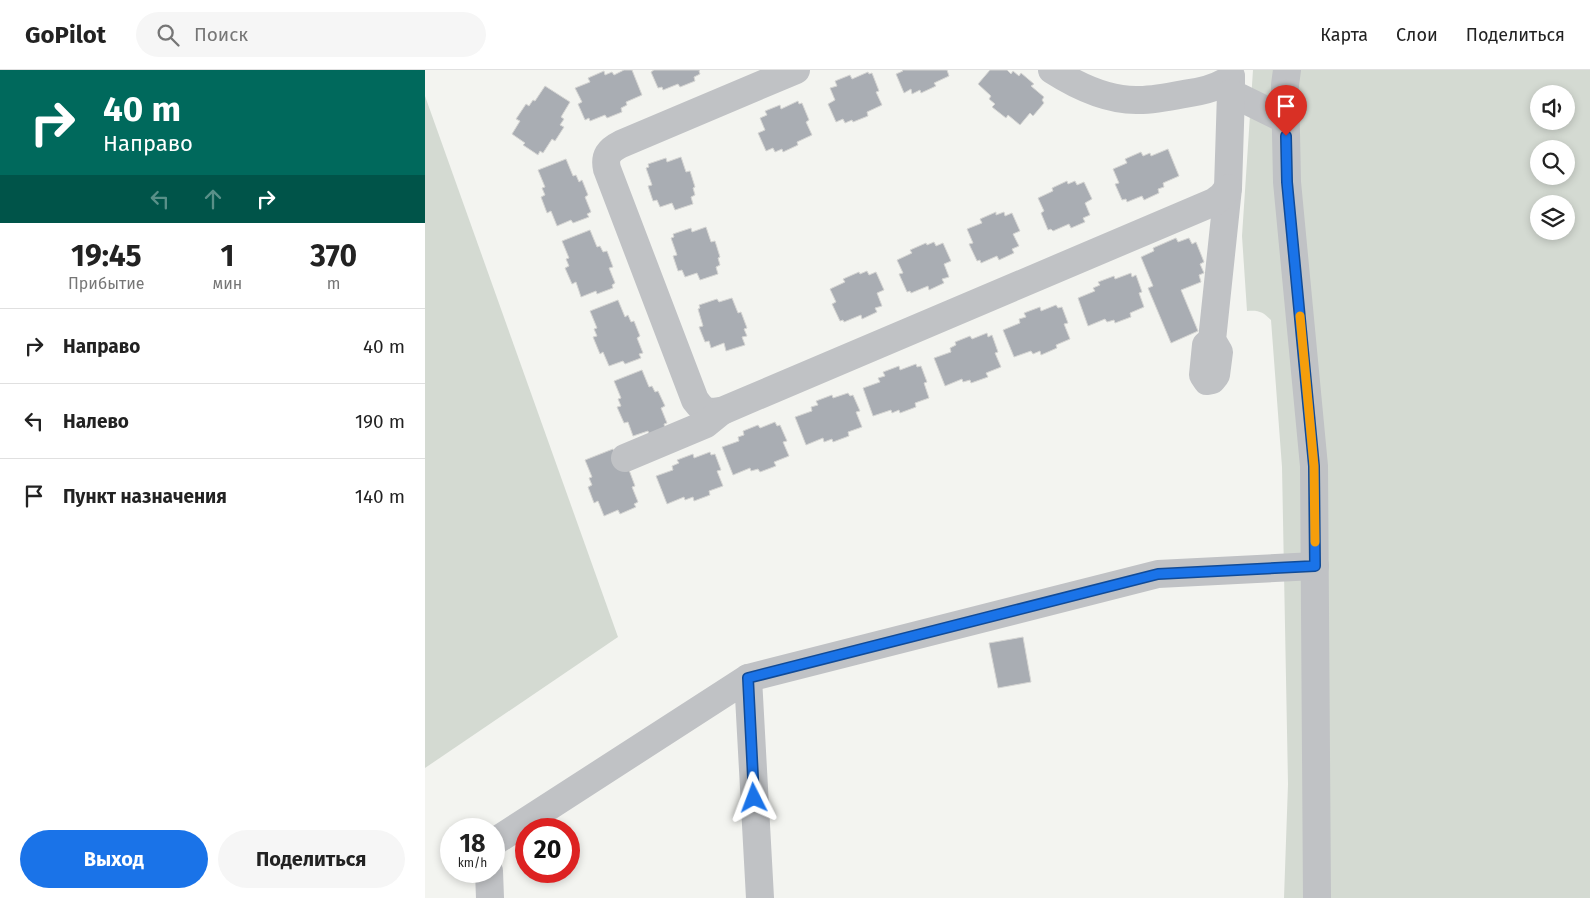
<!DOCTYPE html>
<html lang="ru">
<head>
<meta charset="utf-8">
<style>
	body { margin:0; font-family:"Fira Sans",sans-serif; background:#f6f6f6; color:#222; height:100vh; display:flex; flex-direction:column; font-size:19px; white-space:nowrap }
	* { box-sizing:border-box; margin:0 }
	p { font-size:16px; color:#767676 }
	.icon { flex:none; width:28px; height:28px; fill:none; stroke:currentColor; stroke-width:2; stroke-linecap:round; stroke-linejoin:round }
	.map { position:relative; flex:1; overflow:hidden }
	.drawer { display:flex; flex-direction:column; background:#fff; width:425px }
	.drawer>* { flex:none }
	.guide { background:#00695c; color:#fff; overflow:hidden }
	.fabs { position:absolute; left:1105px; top:15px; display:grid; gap:10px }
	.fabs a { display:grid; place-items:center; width:45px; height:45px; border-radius:50%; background:#fff; box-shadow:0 2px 8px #0003; font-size:25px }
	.speed { position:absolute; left:15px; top:748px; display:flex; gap:10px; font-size:25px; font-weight:700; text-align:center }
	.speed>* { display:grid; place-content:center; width:65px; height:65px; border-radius:50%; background:#fff; box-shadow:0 2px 8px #0003; line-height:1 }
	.speed small { font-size:12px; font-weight:400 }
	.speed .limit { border:8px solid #d22; background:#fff; color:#111 }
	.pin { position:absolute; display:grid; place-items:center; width:42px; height:42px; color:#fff; margin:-51px -21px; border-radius:50% 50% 50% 0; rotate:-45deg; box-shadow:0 0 5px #0007 }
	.pin .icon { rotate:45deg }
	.me { position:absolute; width:55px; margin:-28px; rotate:357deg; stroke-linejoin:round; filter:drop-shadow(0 0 4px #0008) }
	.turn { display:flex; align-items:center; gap:18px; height:105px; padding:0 20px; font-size:22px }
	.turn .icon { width:65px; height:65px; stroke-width:2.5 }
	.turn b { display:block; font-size:35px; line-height:42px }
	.lanes { display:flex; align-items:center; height:48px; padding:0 20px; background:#0003; justify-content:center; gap:25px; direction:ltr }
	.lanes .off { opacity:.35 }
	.eta { display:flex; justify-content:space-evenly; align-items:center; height:85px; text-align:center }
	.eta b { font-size:30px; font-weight:700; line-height:35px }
	.action { display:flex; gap:10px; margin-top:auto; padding:10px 20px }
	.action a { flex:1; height:58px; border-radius:30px; background:#1a73e8; color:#fff; font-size:20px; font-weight:700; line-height:58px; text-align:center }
	.action a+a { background:#f6f6f6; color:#222 }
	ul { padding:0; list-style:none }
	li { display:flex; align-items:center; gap:15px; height:75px; padding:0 20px; border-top:1px solid #e0e0e0 }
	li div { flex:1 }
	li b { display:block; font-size:19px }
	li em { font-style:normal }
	header { display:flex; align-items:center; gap:30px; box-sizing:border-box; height:70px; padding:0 25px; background:#fff; border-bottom:1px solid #e0e0e0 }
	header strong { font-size:24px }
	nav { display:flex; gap:28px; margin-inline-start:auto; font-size:18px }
	.search { width:350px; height:45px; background:#f6f6f6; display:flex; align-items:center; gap:12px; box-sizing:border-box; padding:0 18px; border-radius:28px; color:#767676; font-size:19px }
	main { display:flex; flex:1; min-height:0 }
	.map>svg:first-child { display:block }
	.green { fill:#d4dad2; fill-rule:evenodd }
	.building { fill:#a9adb3; stroke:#d5d5d3 }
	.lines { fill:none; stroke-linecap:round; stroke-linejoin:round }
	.minor { stroke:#c0c2c5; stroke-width:28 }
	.route-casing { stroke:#114b97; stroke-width:12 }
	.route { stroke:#1a73e8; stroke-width:9 }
	.slow { stroke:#f59e0b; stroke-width:9 }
</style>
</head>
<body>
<header>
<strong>GoPilot</strong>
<div class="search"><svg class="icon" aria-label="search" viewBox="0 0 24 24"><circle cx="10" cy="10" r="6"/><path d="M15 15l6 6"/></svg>Поиск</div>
<nav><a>Карта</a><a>Слои</a><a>Поделиться</a></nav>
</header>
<main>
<section class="drawer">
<div class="guide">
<div class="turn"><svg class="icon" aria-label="right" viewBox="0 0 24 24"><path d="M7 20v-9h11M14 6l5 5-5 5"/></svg><div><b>40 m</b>Направо</div></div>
<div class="lanes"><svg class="icon off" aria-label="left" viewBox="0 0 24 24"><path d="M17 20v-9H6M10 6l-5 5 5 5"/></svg><svg class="icon off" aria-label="ahead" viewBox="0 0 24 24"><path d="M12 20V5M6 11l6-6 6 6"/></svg><svg class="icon" aria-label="right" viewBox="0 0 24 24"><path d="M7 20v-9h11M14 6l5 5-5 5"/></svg></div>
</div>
<div class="eta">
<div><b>19:45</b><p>Прибытие</p></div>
<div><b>1</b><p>мин</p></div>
<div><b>370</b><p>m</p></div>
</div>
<ul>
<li><svg class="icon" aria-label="right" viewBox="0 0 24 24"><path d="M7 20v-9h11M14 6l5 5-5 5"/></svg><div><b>Направо</b></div><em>40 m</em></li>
<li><svg class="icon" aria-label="left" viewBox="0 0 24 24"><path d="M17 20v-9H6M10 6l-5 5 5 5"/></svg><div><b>Налево</b></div><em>190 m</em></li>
<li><svg class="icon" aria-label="arrive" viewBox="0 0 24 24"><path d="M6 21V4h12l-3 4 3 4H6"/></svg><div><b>Пункт назначения</b></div><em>140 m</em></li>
</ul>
<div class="action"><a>Выход</a><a>Поделиться</a></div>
</section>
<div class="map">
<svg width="1165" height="828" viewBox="0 0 1165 828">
	<rect width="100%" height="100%" fill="#f3f4f0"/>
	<g class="green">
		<path d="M828 0H1165V828H859L863 714 857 397 846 250C838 242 834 240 822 241L817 166ZM1114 24H1141V51H1114ZM1114 79H1141V106H1114ZM1114 134H1141V161H1114Z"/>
		<path d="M0 26 193 567 0 698Z"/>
	</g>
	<g class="building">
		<path d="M199 0H207L217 25 201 32 202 35 196 38 197 42 182 48 180 45 165 51 164 48 160 50 153 34 157 32 150 18 165 12 163 8 179 1 180 5 187 2 189 5Z"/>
		<path d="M229 0H275L274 1 275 4 269 7 270 11 255 17 253 14 238 20 237 17 233 18 226 2Z"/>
		<path d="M477 0H522L524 6 509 13 511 16 496 23 495 20 487 24 486 19 479 23 471 4 478 1Z"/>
		<path d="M565 0H582L586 4 588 1 594 6 596 3 609 14 606 16 619 27 617 30 619 33 608 46 605 43 595 55 583 45 581 48 567 37 570 34 564 29 566 26 553 14Z"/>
		<path d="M443 2 444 4 447 3 454 21 451 22 457 35 442 42 443 46 428 52 427 50 420 53 418 49 411 52 403 34 410 30 405 18 412 16 410 11 425 5 427 9Z"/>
		<path d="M120 16 145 32 136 47 139 49 135 55 139 57 130 71 127 69 118 83 115 81 113 85 98 75 100 73 87 64 95 51 91 49 101 34 104 36 108 30 110 31Z"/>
		<path d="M373 31 374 34 377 33 384 50 381 52 387 65 372 72 373 75 358 82 357 79 350 82 348 78 341 81 333 63 340 60 335 48 342 45 340 41 355 35 356 39Z"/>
		<path d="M743 79 754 106 738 113 739 117 733 119 734 123 719 130 717 126 702 132 701 129 697 130 690 114 694 113 688 99 702 93 700 89 716 82 718 86 725 83 726 86Z"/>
		<path d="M256 87 261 102 265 101 270 117 268 118 270 125 266 127 268 134 250 140 247 133 235 137 232 130 228 131 223 116 227 115 221 98 224 97 223 94 241 88 242 92Z"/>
		<path d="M141 89 148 106 151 105 154 112 157 110 163 125 160 127 166 142 162 144 164 147 148 153 146 150 132 156 126 141 122 143 116 127 120 125 117 118 120 117 113 100Z"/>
		<path d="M642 111 643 114 650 111 652 115 659 112 667 129 660 133 665 145 658 148 660 152 646 158 644 154 628 161 626 159 623 160 616 143 619 141 613 128 628 121 627 118Z"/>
		<path d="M571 142V145L579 142 580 146 587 143 595 161 588 164 594 176 587 179 589 183 574 190 572 186 556 193 555 190 552 191 544 174 548 173 542 159 557 153 555 149Z"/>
		<path d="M281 157 286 172 290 171 295 187 293 188 295 195 291 197 293 204 275 210 272 203 260 207 257 200 253 201 248 186 252 185 246 168 249 167 248 164 266 158 267 162Z"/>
		<path d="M165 160 172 177 175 176 178 182 182 181 188 197 184 198 190 213 187 215 188 218 172 224 171 221 156 227 151 212 147 214 140 198 144 196 141 189 144 188 137 171Z"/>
		<path d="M751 168 753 172 764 168 767 174 771 172 779 192 775 194 779 203 774 205 776 212 756 220 773 261 746 273 723 218 728 216 716 187 729 181 728 178Z"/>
		<path d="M509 172 511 176 518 173 526 191 519 194 524 207 517 209 519 213 504 220 503 216 486 223 485 221 482 222 474 204 478 203 472 190 487 183 485 180 501 173 502 175Z"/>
		<path d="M442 201 444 205 451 202 459 220 452 223 457 236 450 238 452 242 437 249 436 245 419 252 418 250 415 251 407 234 411 232 405 219 420 212 418 209 434 202 435 204Z"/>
		<path d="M706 203 707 207 711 205 717 222 714 223 719 237 705 243 706 247 690 253 689 250 682 252 680 249 663 256 653 228 670 221 668 218 675 215 673 212 689 206 690 209Z"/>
		<path d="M307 228 313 243 316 242 322 258 319 259 322 266 317 267 320 275 301 281 299 273 286 278 284 271 280 272 274 257 278 256 273 239 275 238 274 235 292 229 294 232Z"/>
		<path d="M193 230 200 247 203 245 206 252 209 251 215 266 212 268 218 283 214 284 216 288 200 294 198 291 184 296 178 282 175 284 168 267 172 266 169 259 172 258 165 241Z"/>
		<path d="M631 235 633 238 637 237 643 253 639 254 645 269 631 275 632 278 616 285 615 281 608 284 606 281 589 287 578 260 595 253 594 249 601 247 599 243 615 237 616 241Z"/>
		<path d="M562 263 563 267 567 265 573 282 570 283 576 297 561 303 563 307 546 313 545 310 538 312 537 309 520 316 509 288 526 282 525 278 531 275 530 272 545 266 547 269Z"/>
		<path d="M491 294 492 297 496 296 502 312 499 313 504 328 490 333 491 337 475 343 474 340 467 343 466 340 448 346 438 318 455 312 453 308 460 306 458 302 474 296 475 300Z"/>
		<path d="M217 300 224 317 227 316 230 322 233 321 240 336 236 338 242 353 239 354 240 358 224 364 223 361 208 366 203 352 199 353 192 337 196 336 193 329 196 328 189 311Z"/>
		<path d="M423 323 425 326 428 325 435 341 431 342 437 357 423 362 424 366 408 372 407 369 399 372 398 368 381 375 370 347 387 341 386 337 393 335 391 331 407 325 408 328Z"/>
		<path d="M350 352 352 356 355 355 362 371 358 372 364 386 349 392 351 396 335 402 333 399 326 401 325 398 308 405 297 377 314 371 313 367 319 365 318 361 333 355 335 358Z"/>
		<path d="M188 379 194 396 198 395 201 401 204 400 210 416 207 417 213 432 209 434 211 437 195 444 193 440 179 446 173 431 169 433 163 417 167 415 164 408 167 407 160 390Z"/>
		<path d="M285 382 286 385 290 384 296 400 292 401 298 416 284 421 285 425 269 431 268 427 260 430 259 427 242 434 231 406 248 400 247 396 254 393 252 390 268 384 269 388Z"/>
		<path d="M598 567 606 612 573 618 564 573Z"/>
	</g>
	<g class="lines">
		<g class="minor">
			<path d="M627 0C652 16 683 31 714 30 729 30 744 27 759 24 776 22 793 18 806 8"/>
			<path d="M862 0 860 15 862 112 889 396 892 828"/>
			<path d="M806 6V23L861 50"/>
			<path d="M787 270 794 282 791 305 787 310 782 311 778 305 781 275 787 270 803 118 806 23"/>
			<path d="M297 341C282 343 279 342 270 330L182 99C179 86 184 80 196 74L371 0"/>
			<path d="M200 388 281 354 297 341 789 132 797 126 803 118"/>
			<path d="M323 608 733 504 890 496"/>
			<path d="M69 772 323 608 335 828"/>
			<path d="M64 801 65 828"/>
		</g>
	</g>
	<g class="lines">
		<defs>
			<path id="route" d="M329 728 323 608 733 504 890 496 889 396 862 112 861 66"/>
		</defs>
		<use href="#route" class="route-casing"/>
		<use href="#route" class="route"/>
		<path class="slow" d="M875 246 889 396 890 472"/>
	</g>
</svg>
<div class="fabs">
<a><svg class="icon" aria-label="sound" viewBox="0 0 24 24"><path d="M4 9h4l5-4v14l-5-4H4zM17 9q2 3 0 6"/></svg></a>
<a><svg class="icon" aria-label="search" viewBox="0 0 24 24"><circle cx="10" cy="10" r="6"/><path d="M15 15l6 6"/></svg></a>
<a><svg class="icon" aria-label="layers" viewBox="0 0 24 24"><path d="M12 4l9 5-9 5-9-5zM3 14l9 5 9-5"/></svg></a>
</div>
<div class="speed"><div>18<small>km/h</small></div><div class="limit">20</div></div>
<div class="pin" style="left:861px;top:66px;background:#d93025"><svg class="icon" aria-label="arrive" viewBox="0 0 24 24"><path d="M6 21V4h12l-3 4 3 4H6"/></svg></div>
<svg class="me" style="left:329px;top:728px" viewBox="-20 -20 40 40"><path d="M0-17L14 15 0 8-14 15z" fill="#1a73e8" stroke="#fff" stroke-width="4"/></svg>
</div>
</main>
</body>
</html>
